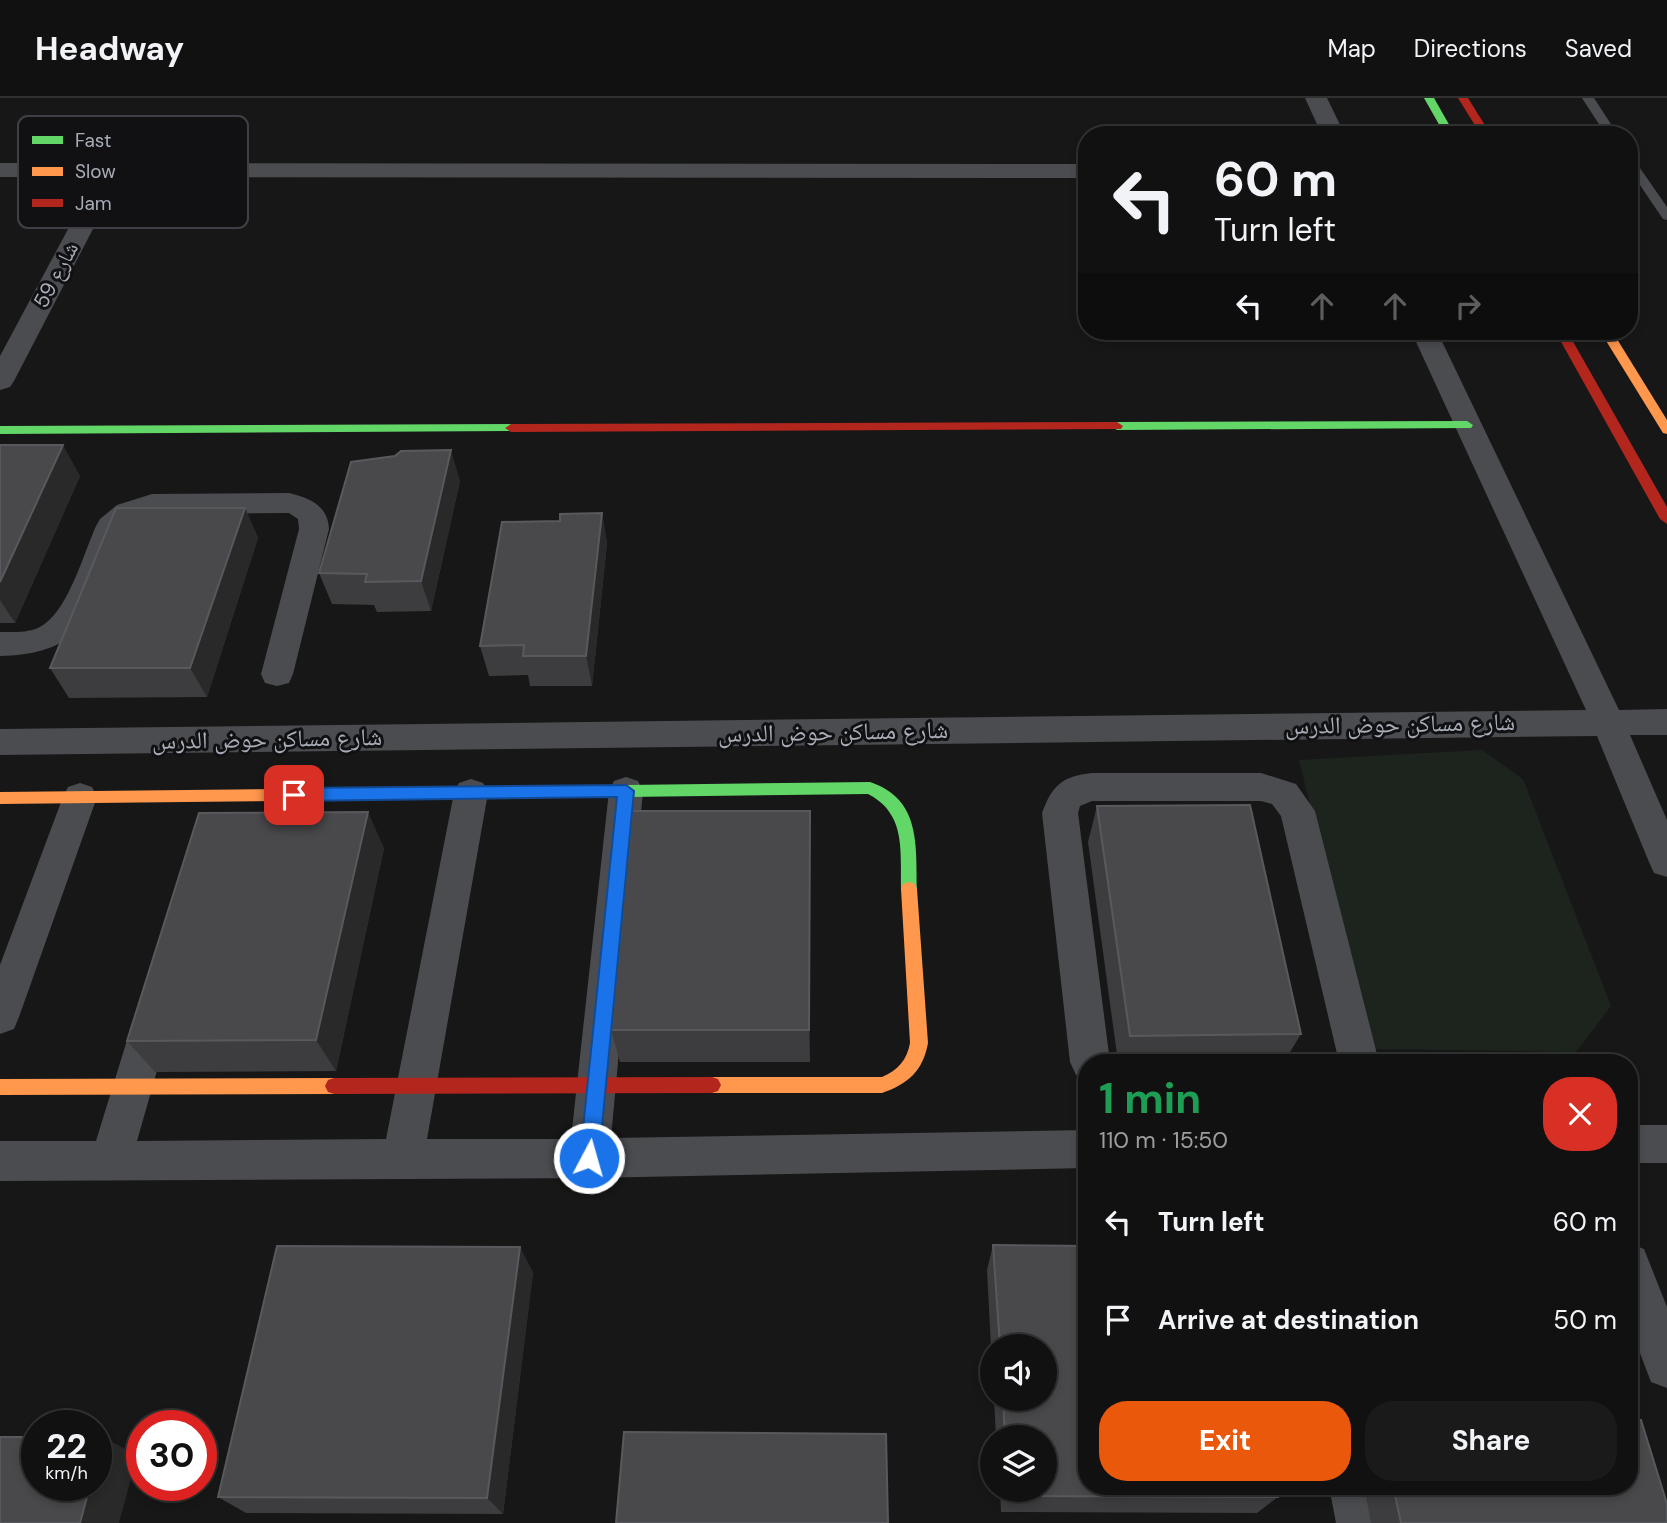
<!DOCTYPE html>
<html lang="en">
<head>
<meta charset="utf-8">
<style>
	body { margin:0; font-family:"DM Sans","Noto Naskh Arabic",sans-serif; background:#1a1a1a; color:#f1f3f6; height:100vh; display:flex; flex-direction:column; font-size:26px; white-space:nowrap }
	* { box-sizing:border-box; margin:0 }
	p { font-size:23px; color:#9c9d9f }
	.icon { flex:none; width:38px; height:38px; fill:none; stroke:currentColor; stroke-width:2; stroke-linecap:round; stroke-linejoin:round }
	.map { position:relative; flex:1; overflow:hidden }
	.drawer { position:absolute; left:1078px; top:956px; width:560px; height:441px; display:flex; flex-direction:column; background:#111; border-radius:28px; box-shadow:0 4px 10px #0003,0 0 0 2px #303131 }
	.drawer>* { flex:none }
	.top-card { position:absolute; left:1078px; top:28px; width:560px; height:214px; border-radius:28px; box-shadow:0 4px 10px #0003,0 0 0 2px #303131; background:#111; color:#f1f3f6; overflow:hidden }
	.tools { position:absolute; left:980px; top:1236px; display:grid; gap:14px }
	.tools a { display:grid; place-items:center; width:77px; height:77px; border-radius:50%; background:#111; box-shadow:0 4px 10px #0003,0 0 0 2px #303131; font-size:35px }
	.speed { position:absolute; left:21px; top:1312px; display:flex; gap:14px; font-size:35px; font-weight:700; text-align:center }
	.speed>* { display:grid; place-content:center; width:91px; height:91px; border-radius:50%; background:#111; box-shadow:0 4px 10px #0003,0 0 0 2px #303131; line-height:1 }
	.speed small { font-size:18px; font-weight:400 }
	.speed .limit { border:10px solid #d22; background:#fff; color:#111 }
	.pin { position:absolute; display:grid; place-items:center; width:60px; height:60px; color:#fff; margin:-30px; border-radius:14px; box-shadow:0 4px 10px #0006 }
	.me { position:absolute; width:77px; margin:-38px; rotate:6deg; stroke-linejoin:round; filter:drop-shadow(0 0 5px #0008) }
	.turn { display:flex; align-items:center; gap:24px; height:147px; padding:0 21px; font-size:32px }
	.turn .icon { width:91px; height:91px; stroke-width:2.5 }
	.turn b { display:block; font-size:49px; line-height:60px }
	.lanes { display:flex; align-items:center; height:66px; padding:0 21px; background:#0003; justify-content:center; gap:35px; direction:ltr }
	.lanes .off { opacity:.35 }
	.round { display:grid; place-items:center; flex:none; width:74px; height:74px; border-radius:28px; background:#1a1a1a }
	.summary { display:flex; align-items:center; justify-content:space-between; height:119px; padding:0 21px }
	h1 { font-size:42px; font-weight:700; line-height:52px; color:#1e9e55 }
	.cta { display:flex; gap:14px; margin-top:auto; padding:14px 21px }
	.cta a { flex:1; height:80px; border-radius:28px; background:#ea580c; color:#fff; font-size:28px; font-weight:700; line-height:80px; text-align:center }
	.cta a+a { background:#1a1a1a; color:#f1f3f6 }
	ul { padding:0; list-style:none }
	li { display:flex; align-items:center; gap:21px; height:98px; padding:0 21px }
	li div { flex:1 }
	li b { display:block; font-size:26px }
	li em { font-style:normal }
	header { display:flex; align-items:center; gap:42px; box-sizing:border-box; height:98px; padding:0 35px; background:#111; border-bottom:2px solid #303131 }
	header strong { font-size:33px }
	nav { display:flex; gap:38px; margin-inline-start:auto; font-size:24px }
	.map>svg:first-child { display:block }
	.green { fill:#1d241e }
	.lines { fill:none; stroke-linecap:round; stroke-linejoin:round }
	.lane { fill:#4b4c50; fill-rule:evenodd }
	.street { fill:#4b4c50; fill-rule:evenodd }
	.fast { fill:#63d668; fill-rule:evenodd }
	.slow { fill:#ff974d; fill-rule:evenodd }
	.jam { fill:#b3261e; fill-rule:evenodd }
	.wall { fill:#3d3d3f }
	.shaded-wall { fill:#29292a }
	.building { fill:#49494c; stroke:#58595d; stroke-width:2 }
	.route { fill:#1a73e8; stroke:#114b97; stroke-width:2 }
	.labels { text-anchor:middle; stroke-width:6; stroke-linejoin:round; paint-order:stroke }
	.far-street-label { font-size:21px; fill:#a8adb8; stroke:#111113 }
	.street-label { font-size:24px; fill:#a8adb8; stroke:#111113 }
	.key { fill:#111113; stroke:#3e4045; stroke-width:2 }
	.key-label { font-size:19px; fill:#a8adb8 }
</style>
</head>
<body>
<header>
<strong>Headway</strong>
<nav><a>Map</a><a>Directions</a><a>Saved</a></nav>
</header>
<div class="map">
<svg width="1667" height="1425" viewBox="0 0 1667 1425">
	<rect width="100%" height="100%" fill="#171717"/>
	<path class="green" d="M1482 652 1523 681 1611 908 1576 954 1370 951 1299 662Z"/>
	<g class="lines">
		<g class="lane">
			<path d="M1582 0H1594L1618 37H1606Z"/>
			<path d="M1629 59 1633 60 1667 109V122L1663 121 1629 71Z"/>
		</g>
		<g class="street">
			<path d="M1305 0H1327L1345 37H1322Z"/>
			<path d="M0 65 1087 66V80L120 79 14 283 10 289 0 292V258L96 79H0Z"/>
			<path d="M1411 233H1437L1619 612 1667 611V637H1630L1667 722V779L1654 775 1649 764 1597 638 0 657V631L1586 612Z"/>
			<path d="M289 395C309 400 328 407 329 431L293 576 289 585 277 588 265 585 261 576 299 431 298 421 289 415 154 416C75 443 135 556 0 558V534C12 534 26 535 38 530 67 517 83 457 96 428L100 421 117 407 152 396Z"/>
			<path d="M1092 675H1261L1296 686 1315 713 1379 964H1339L1281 718 1272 706 1261 703H1092L1080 708 1078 715 1110 964H1087V981L1076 977 1070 964 1042 715C1052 688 1062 678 1092 675Z"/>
			<path d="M626 679 638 683 643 693 611 1040 1087 1032V1070L589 1080 0 1083V1043H96L136 913 141 901 155 896 169 901 174 913 137 1043 386 1041 454 695 459 685 471 681 483 685 488 695 427 1041H571L609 693 614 683Z"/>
			<path d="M80 685 92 689 97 699 19 919 14 931 0 936V867L63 699 68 689Z"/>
			<rect x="1629" y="1027" width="38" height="38"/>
			<path d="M1629 1145 1644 1151 1667 1209V1290L1651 1284 1629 1226Z"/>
			<path d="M1329 1388H1375L1384 1425H1336Z"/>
		</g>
		<g class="fast">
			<path d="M1424 0H1434L1455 37H1445Z"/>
			<path d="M1467 323 1473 327 1471 330 1117 332 1111 328 1117 324Z"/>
			<path d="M511 326 515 327V333L0 336V328Z"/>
			<path d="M870 684C921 701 916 747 917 791L915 796 909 798 903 796 901 791C900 754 907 716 868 696L472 701 466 699 464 695 466 691 472 689Z"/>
		</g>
		<g class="slow">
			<path d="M1600 233H1612L1667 322V336L1663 335Z"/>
			<path d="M472 689 478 691 480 695 478 699 472 701 0 706V694Z"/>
			<path d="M909 784 915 786 917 791 928 945C923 973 908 986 882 995H712L706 993 703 987 706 981 712 979H882C898 972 907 962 910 945L901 791 903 786Z"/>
			<path d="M334 980 340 982 343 988 340 994 334 996 0 997V981Z"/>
		</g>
		<g class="jam">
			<path d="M1458 0H1468L1491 37H1481Z"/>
			<path d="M1555 233H1567L1667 409V426L1660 421Z"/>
			<path d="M1117 324 1123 328 1121 331 511 334 505 330 511 326Z"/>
			<path d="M712 979 718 981 721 987 718 993 712 995 334 996 328 994 325 988 328 982 334 980Z"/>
		</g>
	</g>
	<g class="wall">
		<path d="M0 347 80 378 15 525H0Z"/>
		<path d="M460 383 431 513 377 514 374 507 332 506 319 475Z"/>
		<path d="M245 410 258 440 207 599 69 600 50 570Z"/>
		<path d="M602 415 607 446 592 588H530L528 577 489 578 480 548 560 423Z"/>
		<path d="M1097 708 1301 936 1284 964H1118L1088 744Z"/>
		<path d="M810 749V964H620L611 932Z"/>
		<path d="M384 750 336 973 155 974 127 943Z"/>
		<path d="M993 1147 1278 1399 1257 1415 1001 1414 1000 1391H1045V1339H996L994 1300H1045V1248H992V1269L987 1172Z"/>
		<path d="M533 1174 503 1416 246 1415 218 1399Z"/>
		<path d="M1364 1388H1629L1667 1425H1371Z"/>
	</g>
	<g class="shaded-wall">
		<path d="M63 347 80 378 15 525 0 502V484Z"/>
		<path d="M451 352 460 383 431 513 421 483Z"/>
		<path d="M245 410 258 440 207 599 190 570Z"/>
		<path d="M602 415 607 446 592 588 586 558Z"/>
		<path d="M810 713V964L809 932Z"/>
		<path d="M368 714 384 750 336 973 316 942Z"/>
		<path d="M520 1149 533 1174 503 1416 487 1400Z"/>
		<path d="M104 1339 137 1358 119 1425H80L90 1388H96V1367Z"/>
	</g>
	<g class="building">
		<path d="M0 347H63L0 484Z"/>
		<path d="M451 352 421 483 365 484 367 476 319 475 351 364 395 358 401 353Z"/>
		<path d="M116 410H245L190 570H50Z"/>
		<path d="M602 415 586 558H523L524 547 480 548 502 424 560 423V416Z"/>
		<path d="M1250 707 1301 936 1130 938 1097 708Z"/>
		<path d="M632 713H810L809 932H611Z"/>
		<path d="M368 714 316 942 127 943 199 715Z"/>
		<path d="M993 1147 1087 1148V1388H1276L1278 1399 1009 1398V1391H1045V1339H1005L1003 1300H1045V1248H1000Z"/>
		<path d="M277 1148 520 1149 487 1400 218 1399Z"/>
		<path d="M1629 1322H1641L1667 1406V1425H1401L1393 1388H1629Z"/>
		<path d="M624 1334 886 1336 888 1425H616Z"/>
		<path d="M0 1339H37V1388H90L80 1425H0Z"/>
		<path d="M96 1339H104L96 1367Z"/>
	</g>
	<path class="route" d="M626 687 634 693 599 1060 596 1066 589 1069 583 1066 580 1060 617 699 294 703 286 697 294 690Z"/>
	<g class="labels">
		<g class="far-street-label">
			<text transform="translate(56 177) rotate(-62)" y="7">شارع 59</text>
		</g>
		<g class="street-label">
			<text transform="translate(1400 626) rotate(-1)" y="8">شارع مساكن حوض الدرس</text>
			<text transform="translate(833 634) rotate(-1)" y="8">شارع مساكن حوض الدرس</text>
			<text transform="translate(267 641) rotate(-1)" y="8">شارع مساكن حوض الدرس</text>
		</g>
	</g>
	<rect x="18" y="18" width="230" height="112" rx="10" class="key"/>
	<rect x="32" y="38" width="31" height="8" fill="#63d668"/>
	<rect x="32" y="69" width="31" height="9" fill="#ff974d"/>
	<rect x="32" y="101" width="31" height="8" fill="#b3261e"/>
	<g class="key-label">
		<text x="75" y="49">Fast</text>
		<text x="75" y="80">Slow</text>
		<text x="75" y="112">Jam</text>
	</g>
</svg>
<div class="tools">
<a><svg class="icon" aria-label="sound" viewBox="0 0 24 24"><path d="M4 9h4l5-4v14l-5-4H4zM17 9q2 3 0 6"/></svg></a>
<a><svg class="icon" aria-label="layers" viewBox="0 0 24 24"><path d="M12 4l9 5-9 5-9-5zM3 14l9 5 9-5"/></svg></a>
</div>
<div class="speed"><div>22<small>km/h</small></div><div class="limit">30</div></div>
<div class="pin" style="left:294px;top:697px;background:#d93025"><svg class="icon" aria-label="arrive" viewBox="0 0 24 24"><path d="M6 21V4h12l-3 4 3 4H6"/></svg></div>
<svg class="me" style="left:589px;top:1060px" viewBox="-20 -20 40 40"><circle r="17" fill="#1a73e8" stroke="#fff" stroke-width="3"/><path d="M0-11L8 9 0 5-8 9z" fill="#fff"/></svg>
<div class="top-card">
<div class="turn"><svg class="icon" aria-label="left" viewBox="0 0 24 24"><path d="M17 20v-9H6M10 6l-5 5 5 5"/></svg><div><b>60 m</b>Turn left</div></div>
<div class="lanes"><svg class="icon" aria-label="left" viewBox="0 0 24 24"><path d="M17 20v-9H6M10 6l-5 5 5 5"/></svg><svg class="icon off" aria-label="ahead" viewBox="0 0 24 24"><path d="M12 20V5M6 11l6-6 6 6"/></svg><svg class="icon off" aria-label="ahead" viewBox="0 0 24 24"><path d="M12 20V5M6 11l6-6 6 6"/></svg><svg class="icon off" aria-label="right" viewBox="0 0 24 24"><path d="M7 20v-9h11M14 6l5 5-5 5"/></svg></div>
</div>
<section class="drawer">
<div class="summary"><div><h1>1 min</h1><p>110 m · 15:50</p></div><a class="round" style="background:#d93025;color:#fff"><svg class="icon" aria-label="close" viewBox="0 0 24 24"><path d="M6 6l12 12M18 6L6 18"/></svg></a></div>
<ul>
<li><svg class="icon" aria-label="left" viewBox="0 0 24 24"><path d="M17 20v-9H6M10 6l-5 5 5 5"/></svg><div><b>Turn left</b></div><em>60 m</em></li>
<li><svg class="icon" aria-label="arrive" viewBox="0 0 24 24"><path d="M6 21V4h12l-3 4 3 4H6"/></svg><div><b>Arrive at destination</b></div><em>50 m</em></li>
</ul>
<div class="cta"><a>Exit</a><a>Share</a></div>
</section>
</div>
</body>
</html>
